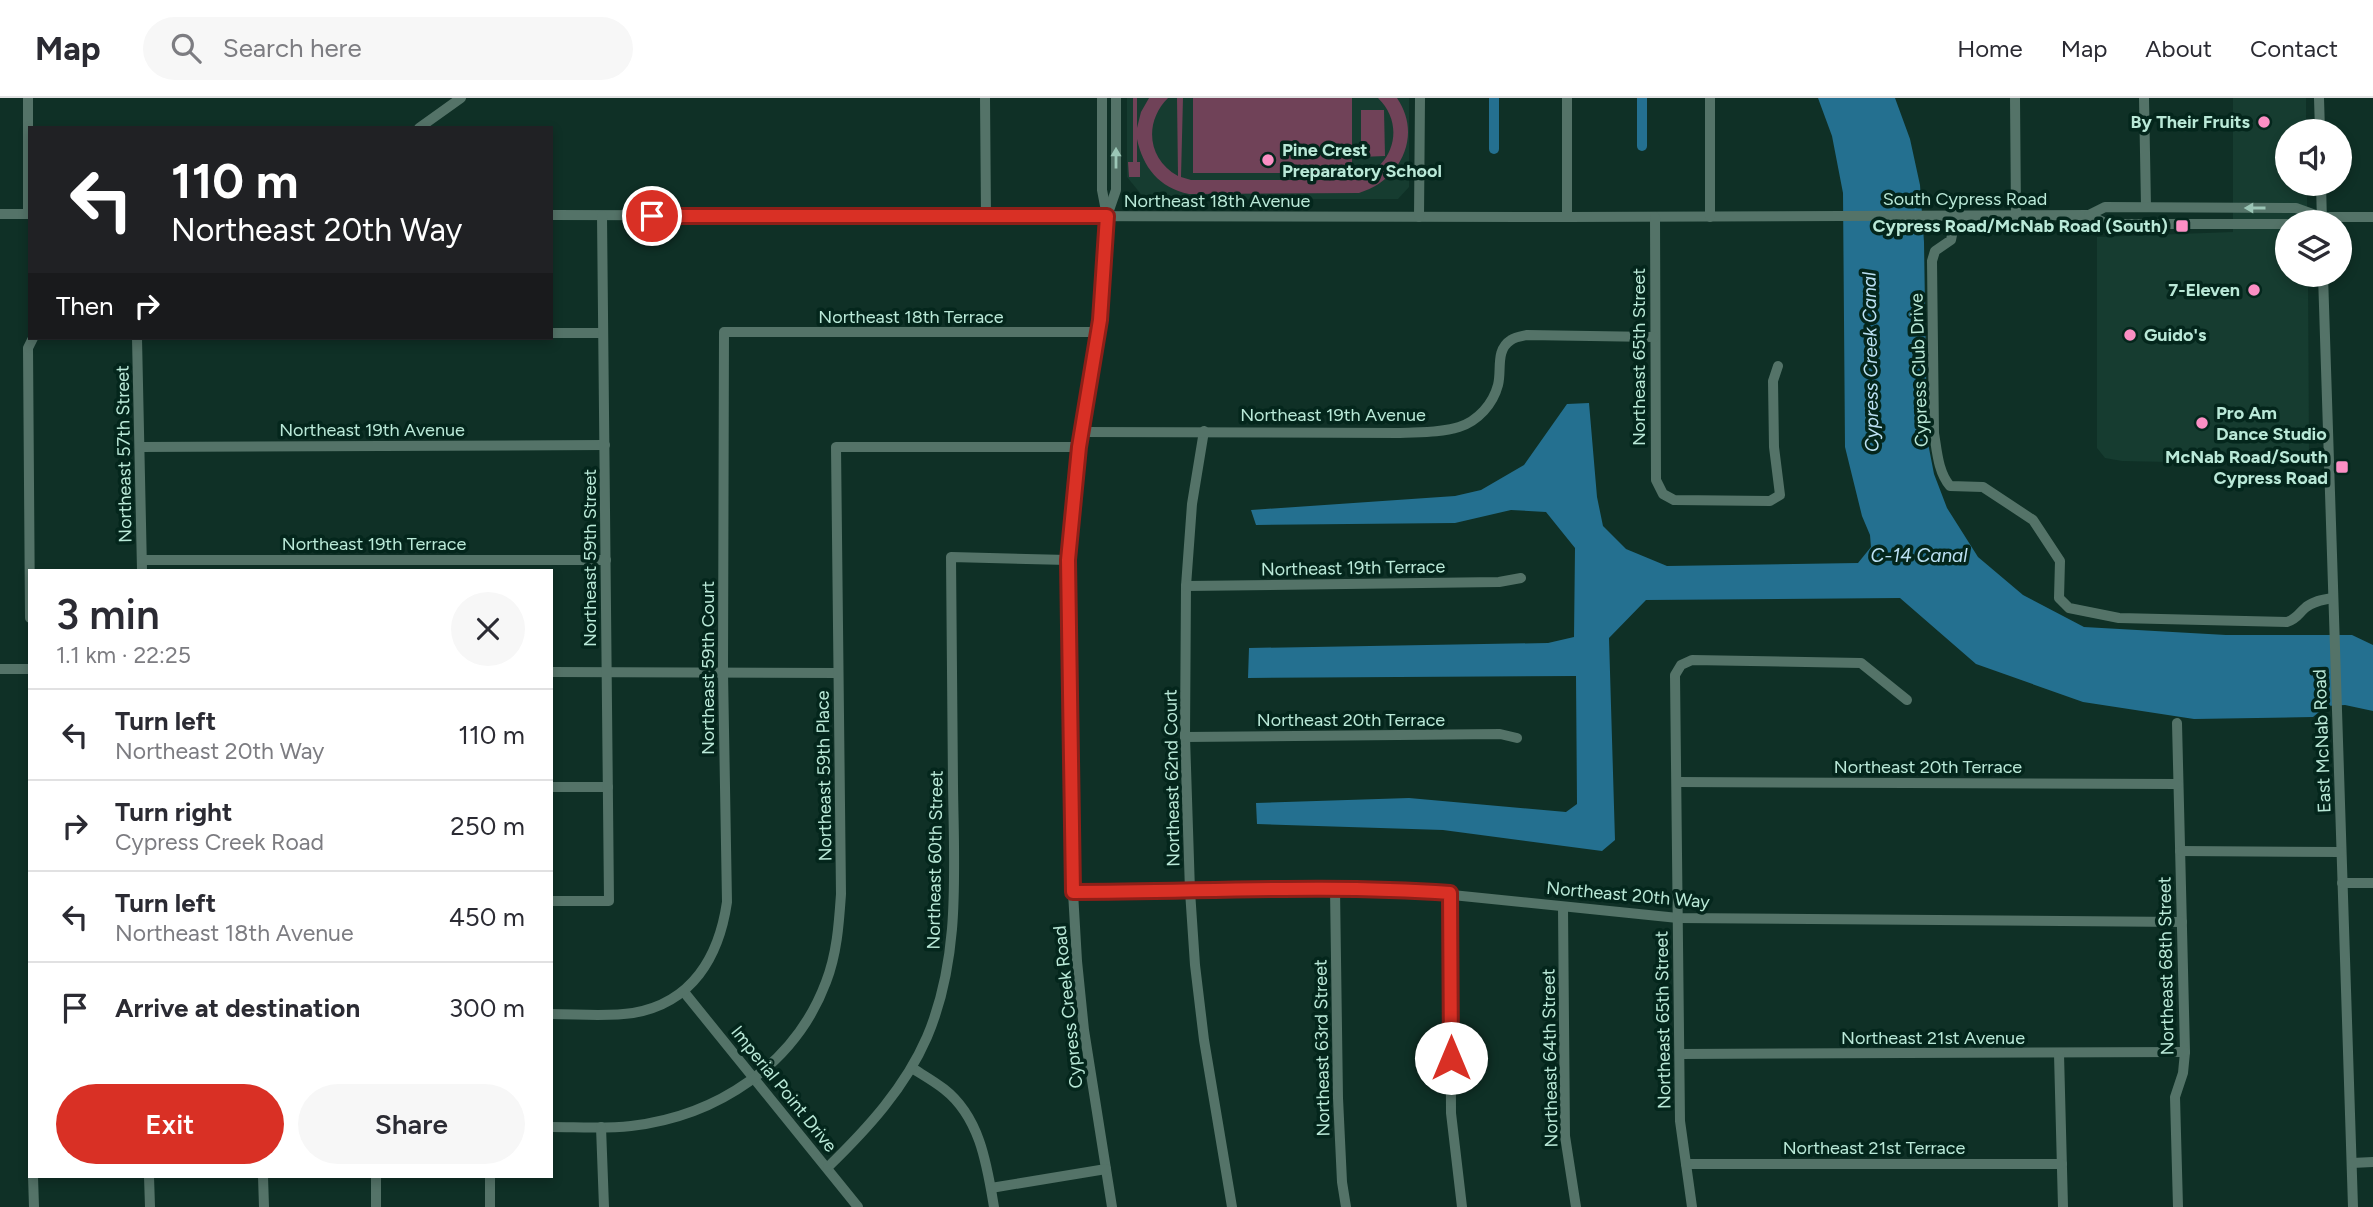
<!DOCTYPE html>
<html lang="en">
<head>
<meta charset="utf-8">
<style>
	body { margin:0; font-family:Figtree,sans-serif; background:#f7f7f7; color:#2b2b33; height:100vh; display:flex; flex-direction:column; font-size:26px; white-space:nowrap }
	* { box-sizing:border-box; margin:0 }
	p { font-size:23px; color:#7c7c81 }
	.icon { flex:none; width:38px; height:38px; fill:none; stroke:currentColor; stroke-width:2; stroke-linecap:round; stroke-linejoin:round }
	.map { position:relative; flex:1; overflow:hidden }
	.details { position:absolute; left:28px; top:471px; width:525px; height:609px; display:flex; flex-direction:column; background:#fff; border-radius:0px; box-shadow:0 4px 10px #0003 }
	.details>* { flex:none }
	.banner { position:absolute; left:28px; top:28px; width:525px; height:214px; border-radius:0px; box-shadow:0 4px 10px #0003; background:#202124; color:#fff; overflow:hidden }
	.tools { position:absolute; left:2275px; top:21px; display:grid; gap:14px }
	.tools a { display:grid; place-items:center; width:77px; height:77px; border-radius:50%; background:#fff; box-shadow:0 4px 10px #0003; font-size:35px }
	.pin { position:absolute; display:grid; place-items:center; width:60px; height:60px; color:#fff; margin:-30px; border:4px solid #fff; border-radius:50%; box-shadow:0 2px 7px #0007 }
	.me { position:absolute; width:77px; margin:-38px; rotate:0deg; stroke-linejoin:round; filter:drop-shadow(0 0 5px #0008) }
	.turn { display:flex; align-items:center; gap:24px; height:147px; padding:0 28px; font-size:32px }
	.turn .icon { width:91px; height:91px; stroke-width:2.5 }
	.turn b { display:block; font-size:49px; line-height:60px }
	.then { display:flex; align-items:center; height:66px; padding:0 28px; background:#0003; gap:14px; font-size:26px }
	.round { display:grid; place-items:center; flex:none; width:74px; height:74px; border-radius:37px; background:#f7f7f7 }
	.summary { display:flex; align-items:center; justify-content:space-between; height:119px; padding:0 28px }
	h1 { font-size:42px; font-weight:600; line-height:52px }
	.action { display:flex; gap:14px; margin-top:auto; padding:14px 28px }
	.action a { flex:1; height:80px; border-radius:42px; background:#d93025; color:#fff; font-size:28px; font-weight:600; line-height:80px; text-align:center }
	.action a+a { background:#f7f7f7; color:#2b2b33 }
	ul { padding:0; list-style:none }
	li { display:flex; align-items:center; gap:21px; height:91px; padding:0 28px; border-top:2px solid #e1e1e2 }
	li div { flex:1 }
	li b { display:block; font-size:26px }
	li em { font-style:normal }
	header { display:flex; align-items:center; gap:42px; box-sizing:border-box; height:98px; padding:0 35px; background:#fff; border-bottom:2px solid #e1e1e2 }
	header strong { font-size:33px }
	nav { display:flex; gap:38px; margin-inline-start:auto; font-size:24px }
	.search { width:490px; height:63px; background:#f7f7f7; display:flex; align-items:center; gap:18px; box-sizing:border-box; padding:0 24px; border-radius:38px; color:#7c7c81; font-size:26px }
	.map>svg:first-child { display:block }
	.built { fill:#163c30 }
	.green { fill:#704258 }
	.water { fill:#247090 }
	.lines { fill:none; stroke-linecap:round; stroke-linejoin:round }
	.canal { stroke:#247090; stroke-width:10 }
	.minor { stroke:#547368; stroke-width:10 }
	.oneway { fill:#9bc6b6 }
	.route-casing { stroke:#8d1f18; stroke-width:18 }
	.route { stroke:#d93025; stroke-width:12 }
	.poi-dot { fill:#fb8fc4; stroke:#04261c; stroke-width:2.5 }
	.labels { text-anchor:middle; stroke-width:7; stroke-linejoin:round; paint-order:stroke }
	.poi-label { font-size:18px; font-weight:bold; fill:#bae9d8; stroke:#04261c; text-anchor:end }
	.street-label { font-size:18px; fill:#bae9d8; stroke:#04261c }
	.water-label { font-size:19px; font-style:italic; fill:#bde2f5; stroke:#04261c }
</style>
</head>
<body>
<header>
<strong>Map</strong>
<div class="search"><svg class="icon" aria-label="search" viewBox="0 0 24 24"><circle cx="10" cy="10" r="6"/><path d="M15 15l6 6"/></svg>Search here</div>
<nav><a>Home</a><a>Map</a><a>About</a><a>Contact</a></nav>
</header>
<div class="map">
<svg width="2373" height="1109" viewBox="0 0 2373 1109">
	<rect width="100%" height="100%" fill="#0f3026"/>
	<g class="built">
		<path d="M1127 0H1409V89L1398 101H1145L1127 79Z"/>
		<path d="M2233 0H2306V33H2287V86H2307V124H2287V177H2308L2309 355 2262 366 2122 363 2105 360 2097 350V139L2233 134Z"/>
	</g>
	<g class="green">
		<path d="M1133 0H1137V30L1141 14 1149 0H1168C1144 24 1147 61 1178 78L1177 0H1183L1181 79 1191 82H1349C1390 77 1409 30 1378 0H1397C1423 38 1400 83 1359 95L1189 96C1159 90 1143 69 1137 41V64H1140V79H1129L1128 64H1133Z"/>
		<rect x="1193" y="0" width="159" height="75"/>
		<path d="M1361 12H1384L1385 58 1361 59Z"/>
	</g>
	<path class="water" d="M1818 0H1895L1910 41 1920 87 1924 144 1927 340 1934 376 1947 410 1978 459 2023 497 2084 529 2226 537H2352L2373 547V613L2345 607 2326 608 2313 619 2194 621 2083 604 1976 566 1900 500 1646 502 1609 540 1615 742 1602 753 1443 732 1257 726 1256 705 1409 700 1566 714 1577 706 1576 578 1248 580 1249 550 1548 545 1574 539 1575 450 1546 414 1511 412 1455 425 1256 427 1251 412 1455 398 1481 392 1524 367 1567 306 1589 305 1597 399 1603 428 1626 451 1667 468 1858 465 1871 449 1870 437 1862 418 1845 349 1843 95 1832 38Z"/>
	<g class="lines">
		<g class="canal">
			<path d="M1494 0V51"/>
			<path d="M1642 0V48"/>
		</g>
		<g class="minor">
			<path d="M985 0 986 118"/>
			<path d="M1102 0V92L1107 118 1105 177 1098 234 1079 349 1068 462 1073 794 1077 863 1084 932 1112 1109"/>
			<path d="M1567 0V119"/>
			<path d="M2015 0 2016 117"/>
			<path d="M2144 0 2146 109"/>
			<path d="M2319 0 2320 33"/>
			<path d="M419 30 461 0"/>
			<path d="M2321 86 2322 124"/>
			<path d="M0 116H30"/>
			<path d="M28 116V0"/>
			<path d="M551 117 1567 119 2089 117 2107 126H2287"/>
			<path d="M1956 117 1951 142 1935 153 1932 163 1934 335C1937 353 1938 374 1950 388L1983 389 2033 422 2060 463 2059 500 2069 510 2119 520 2287 524C2297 521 2298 516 2305 510 2312 503 2323 502 2332 500"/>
			<path d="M2089 117 2105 109 2296 110 2321 119"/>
			<path d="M1107 118 1116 92V0"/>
			<path d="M1419 119 1420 0"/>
			<path d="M1655 119 1656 382 1663 396 1674 402 1770 403 1780 397 1774 349 1773 283 1778 268"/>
			<path d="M1710 119V0"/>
			<path d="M2300 124 2321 119H2373"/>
			<path d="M2323 177 2353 1109"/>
			<path d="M551 235H602"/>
			<path d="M137 240 142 472"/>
			<path d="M1204 333 1192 406 1186 488 1185 639 1190 793 1195 867 1204 942 1232 1109"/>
			<path d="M1081 334 1400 335C1419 334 1440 335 1459 329 1478 323 1493 306 1498 287 1502 272 1495 252 1511 242 1515 239 1522 238 1527 237L1654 239"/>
			<path d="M140 349 605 347"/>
			<path d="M142 462H606"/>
			<path d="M1186 488 1499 484 1521 480"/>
			<path d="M30 520 28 250 33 240"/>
			<path d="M0 571H30"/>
			<path d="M551 574 838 575"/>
			<path d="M2177 625 2185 954 2183 975 2175 999 2178 1109"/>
			<path d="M1185 639 1500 636 1517 640"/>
			<path d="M1677 684 2178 686"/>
			<path d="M551 689H608"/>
			<path d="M2180 753 2341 754"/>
			<path d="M2342 785H2373"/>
			<path d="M1335 791 1338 1000 1342 1084 1346 1109"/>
			<path d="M1073 794 1261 790 1403 792 1678 820 2182 824"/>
			<path d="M1450 795 1451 1015 1462 1109"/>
			<path d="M551 803H609L602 118"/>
			<path d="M1563 810 1565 1038 1576 1109"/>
			<path d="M684 894 858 1109"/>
			<path d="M551 916C578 916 607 919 633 915 692 905 719 859 727 804L723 574 724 234H1098"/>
			<path d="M1680 956 2185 954"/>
			<path d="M2059 956 2063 1109"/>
			<path d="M912 970C923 977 934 983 944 991 980 1019 987 1067 994 1109"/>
			<path d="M551 1029C577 1029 605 1031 631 1028 717 1018 795 967 826 884 837 856 839 825 841 796L836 349H1079"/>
			<path d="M601 1029 604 1109"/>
			<path d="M2352 1065 2373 1064"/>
			<path d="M1686 1066H2062"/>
			<path d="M828 1069C867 1031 905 990 927 939 961 859 954 772 953 687 953 611 952 535 951 459L1068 462"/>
			<path d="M33 1078 34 1109"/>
			<path d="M149 1078 150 1109"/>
			<path d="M263 1078 264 1109"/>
			<path d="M376 1078V1109"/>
			<path d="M991 1090 1106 1071"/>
			<path d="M490 1109V1078"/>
			<path d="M1692 1109 1680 1023 1675 577 1681 567 1692 562 1861 565 1907 602"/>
		</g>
	</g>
	<defs><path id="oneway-solid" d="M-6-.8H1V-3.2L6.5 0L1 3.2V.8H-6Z" transform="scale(1.75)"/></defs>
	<g class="oneway">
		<use href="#oneway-solid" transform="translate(1116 60) rotate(-90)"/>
		<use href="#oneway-solid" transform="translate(2255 110) rotate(-180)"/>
	</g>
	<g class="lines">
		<defs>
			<path id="route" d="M652 118H1107L1100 222 1079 349 1068 462 1073 794C1198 794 1324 786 1450 795L1451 960"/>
		</defs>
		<use href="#route" class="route-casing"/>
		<use href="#route" class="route"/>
	</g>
	<g class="poi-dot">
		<circle cx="2264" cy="24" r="7"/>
		<circle cx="1268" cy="62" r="7"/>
		<rect x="2175" y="121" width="14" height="14" rx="3.5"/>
		<circle cx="2254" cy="192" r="7"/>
		<circle cx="2130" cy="237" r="7"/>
		<circle cx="2202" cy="325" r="7"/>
		<rect x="2335" y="362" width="14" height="14" rx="3.5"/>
	</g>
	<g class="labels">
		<g class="poi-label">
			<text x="2250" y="30">By Their Fruits</text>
			<text x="1282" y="58" text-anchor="start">Pine Crest<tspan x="1282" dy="21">Preparatory School</tspan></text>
			<text x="2168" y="134">Cypress Road/McNab Road (South)</text>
			<text x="2240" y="198">7-Eleven</text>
			<text x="2144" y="243" text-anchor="start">Guido's</text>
			<text x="2216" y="321" text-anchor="start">Pro Am<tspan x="2216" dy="21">Dance Studio</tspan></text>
			<text x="2328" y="365">McNab Road/South<tspan x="2328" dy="21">Cypress Road</tspan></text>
		</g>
		<g class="street-label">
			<text x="1965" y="107">South Cypress Road</text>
			<text x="1217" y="109">Northeast 18th Avenue</text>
			<text x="911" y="225">Northeast 18th Terrace</text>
			<text transform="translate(1639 259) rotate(-90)" y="6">Northeast 65th Street</text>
			<text transform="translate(1919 272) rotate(-92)" y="6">Cypress Club Drive</text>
			<text x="1333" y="323">Northeast 19th Avenue</text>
			<text x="372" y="338">Northeast 19th Avenue</text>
			<text transform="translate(124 356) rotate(-91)" y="6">Northeast 57th Street</text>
			<text x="374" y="452">Northeast 19th Terrace</text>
			<text transform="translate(590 460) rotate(-90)" y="6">Northeast 59th Street</text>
			<text transform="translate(1353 470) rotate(-1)" y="6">Northeast 19th Terrace</text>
			<text transform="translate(708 570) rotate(-90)" y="6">Northeast 59th Court</text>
			<text x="1351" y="628">Northeast 20th Terrace</text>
			<text transform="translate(2322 643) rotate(-92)" y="6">East McNab Road</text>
			<text x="1928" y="675">Northeast 20th Terrace</text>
			<text transform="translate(824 678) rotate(-91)" y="6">Northeast 59th Place</text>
			<text transform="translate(1172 680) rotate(-91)" y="6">Northeast 62nd Court</text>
			<text transform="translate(935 762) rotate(-89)" y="6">Northeast 60th Street</text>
			<text transform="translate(1628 797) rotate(5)" y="6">Northeast 20th Way</text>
			<text transform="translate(2166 868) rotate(-91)" y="6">Northeast 68th Street</text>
			<text transform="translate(1068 909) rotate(-96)" y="6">Cypress Creek Road</text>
			<text transform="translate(1663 922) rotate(-91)" y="6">Northeast 65th Street</text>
			<text x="1933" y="946">Northeast 21st Avenue</text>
			<text transform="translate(1322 950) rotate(-91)" y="6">Northeast 63rd Street</text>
			<text transform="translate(1550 960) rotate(-91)" y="6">Northeast 64th Street</text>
			<text transform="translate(784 991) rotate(51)" y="6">Imperial Point Drive</text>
			<text x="1874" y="1056">Northeast 21st Terrace</text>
		</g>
		<g class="water-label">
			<text transform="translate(1870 264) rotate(-91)" y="7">Cypress Creek Canal</text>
			<text x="1919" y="464">C-14 Canal</text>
		</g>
	</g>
</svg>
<div class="tools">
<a><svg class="icon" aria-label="sound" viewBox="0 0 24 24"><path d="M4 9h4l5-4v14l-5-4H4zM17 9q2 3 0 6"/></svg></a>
<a><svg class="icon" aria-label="layers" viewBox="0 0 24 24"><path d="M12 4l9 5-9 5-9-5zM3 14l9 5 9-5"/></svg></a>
</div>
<div class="pin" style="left:652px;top:118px;background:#d93025"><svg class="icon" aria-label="arrive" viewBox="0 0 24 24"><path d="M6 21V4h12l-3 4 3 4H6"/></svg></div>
<svg class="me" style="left:1451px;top:960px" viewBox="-20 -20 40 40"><circle r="19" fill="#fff"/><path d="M0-13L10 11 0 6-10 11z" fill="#d93025"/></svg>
<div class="banner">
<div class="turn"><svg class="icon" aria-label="left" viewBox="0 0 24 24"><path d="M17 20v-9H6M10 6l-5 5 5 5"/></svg><div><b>110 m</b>Northeast 20th Way</div></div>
<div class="then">Then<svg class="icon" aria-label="right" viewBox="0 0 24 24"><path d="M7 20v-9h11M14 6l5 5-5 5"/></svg></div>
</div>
<section class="details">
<div class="summary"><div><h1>3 min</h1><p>1.1 km · 22:25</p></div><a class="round"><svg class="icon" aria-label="close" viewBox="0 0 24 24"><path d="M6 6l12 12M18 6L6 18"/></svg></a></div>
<ul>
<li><svg class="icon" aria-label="left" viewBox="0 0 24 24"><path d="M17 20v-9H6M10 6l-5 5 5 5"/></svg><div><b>Turn left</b><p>Northeast 20th Way</p></div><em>110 m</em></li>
<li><svg class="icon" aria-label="right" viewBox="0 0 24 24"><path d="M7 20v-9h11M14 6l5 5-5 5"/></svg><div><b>Turn right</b><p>Cypress Creek Road</p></div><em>250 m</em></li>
<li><svg class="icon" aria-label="left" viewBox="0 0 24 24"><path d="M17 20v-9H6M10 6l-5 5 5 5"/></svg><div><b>Turn left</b><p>Northeast 18th Avenue</p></div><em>450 m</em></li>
<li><svg class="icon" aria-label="arrive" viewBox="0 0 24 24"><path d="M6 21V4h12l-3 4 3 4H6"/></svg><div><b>Arrive at destination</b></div><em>300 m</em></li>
</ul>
<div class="action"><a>Exit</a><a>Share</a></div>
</section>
</div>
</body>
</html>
